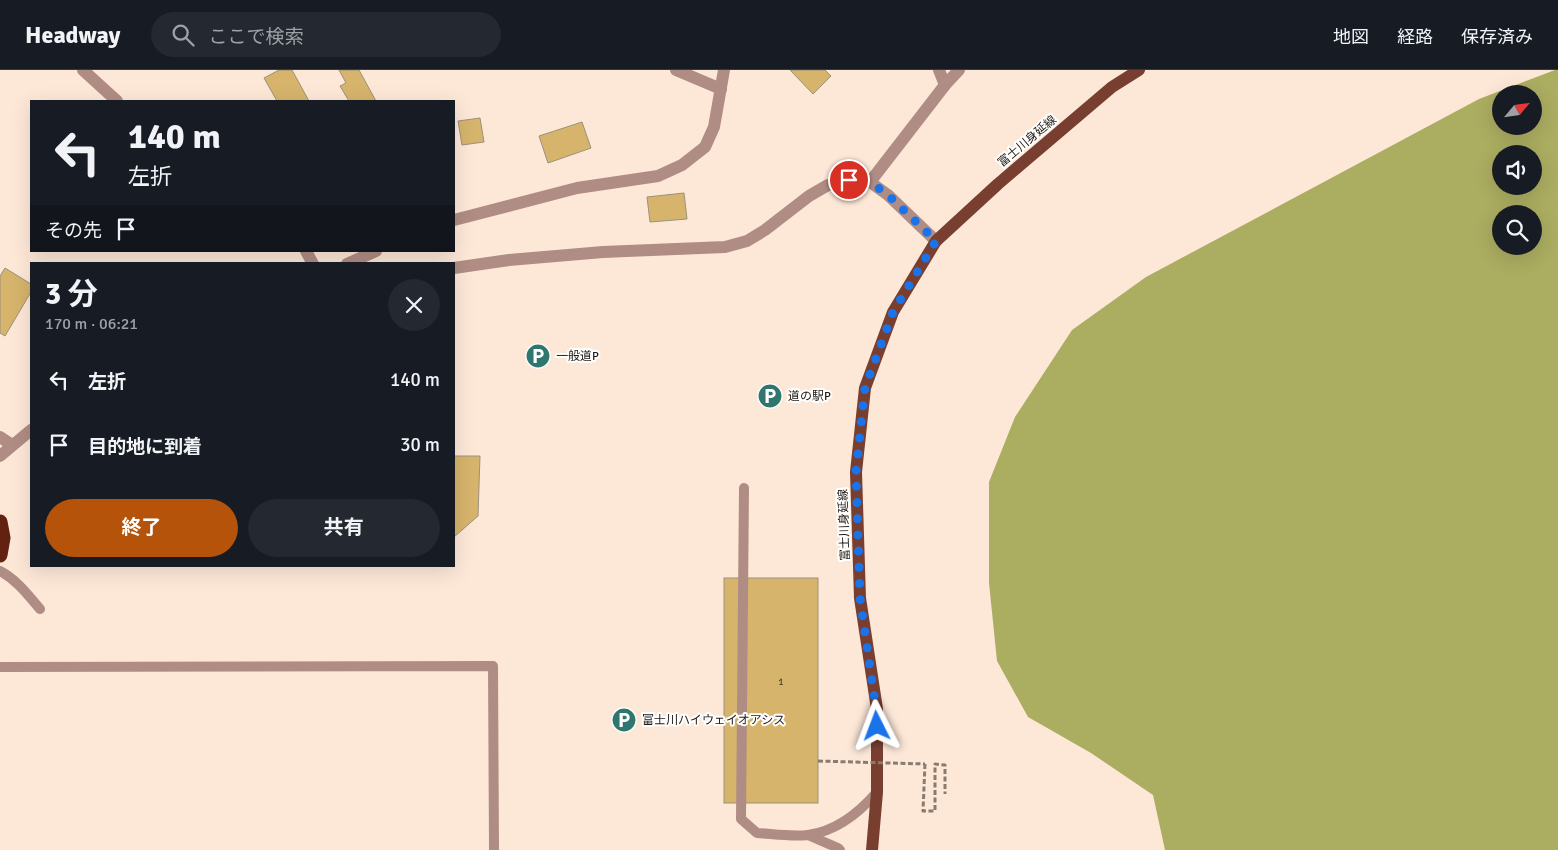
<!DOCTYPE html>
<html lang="ja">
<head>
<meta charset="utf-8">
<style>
	body { margin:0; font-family:Signika,"Noto Sans JP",sans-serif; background:#242831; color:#f1f3f6; height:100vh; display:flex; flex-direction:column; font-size:19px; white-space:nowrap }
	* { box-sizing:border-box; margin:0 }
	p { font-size:16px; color:#9ea1a6 }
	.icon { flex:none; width:28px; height:28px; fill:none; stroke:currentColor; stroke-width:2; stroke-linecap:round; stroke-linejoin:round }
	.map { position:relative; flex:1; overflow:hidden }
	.drawer { position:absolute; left:30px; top:192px; width:425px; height:305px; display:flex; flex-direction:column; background:#171b24; border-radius:0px; box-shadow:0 5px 20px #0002 }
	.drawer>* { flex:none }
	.hud { position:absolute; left:30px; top:30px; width:425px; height:152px; border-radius:0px; box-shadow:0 5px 20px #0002; background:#171b24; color:#f1f3f6; overflow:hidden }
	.needle { width:32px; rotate:61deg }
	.fabs { position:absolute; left:1492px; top:15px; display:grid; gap:10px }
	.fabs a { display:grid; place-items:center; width:50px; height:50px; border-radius:50%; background:#171b24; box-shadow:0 5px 20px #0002; font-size:25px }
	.pin { position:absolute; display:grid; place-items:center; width:42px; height:42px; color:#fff; margin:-21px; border:2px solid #fff; border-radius:50%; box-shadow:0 1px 5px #0007 }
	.me { position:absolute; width:55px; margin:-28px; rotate:357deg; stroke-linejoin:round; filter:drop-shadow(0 0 4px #0008) }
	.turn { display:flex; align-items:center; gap:18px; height:105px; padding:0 15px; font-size:22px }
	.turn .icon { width:65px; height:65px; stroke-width:2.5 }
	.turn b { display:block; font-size:35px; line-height:42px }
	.then { display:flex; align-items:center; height:48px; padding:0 15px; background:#0003; gap:10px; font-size:19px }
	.round { display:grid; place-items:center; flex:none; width:52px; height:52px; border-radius:26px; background:#242831 }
	.headline { display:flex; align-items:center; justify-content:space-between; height:85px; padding:0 15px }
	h1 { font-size:30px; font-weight:700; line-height:38px }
	.primary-button { display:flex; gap:10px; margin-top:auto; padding:10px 15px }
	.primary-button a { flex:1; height:58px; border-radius:30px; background:#b45309; color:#fff; font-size:20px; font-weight:700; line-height:58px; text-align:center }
	.primary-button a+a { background:#242831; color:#f1f3f6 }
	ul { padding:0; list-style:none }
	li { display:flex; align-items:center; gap:15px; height:65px; padding:0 15px }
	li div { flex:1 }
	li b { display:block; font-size:19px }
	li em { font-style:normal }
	header { display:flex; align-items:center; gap:30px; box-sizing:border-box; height:70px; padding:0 25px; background:#171b24; border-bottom:1px solid #363941 }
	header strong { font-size:24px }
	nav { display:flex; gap:28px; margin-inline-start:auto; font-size:18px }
	.search { width:350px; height:45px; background:#242831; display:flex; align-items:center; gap:12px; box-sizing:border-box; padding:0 18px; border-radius:28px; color:#9ea1a6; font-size:19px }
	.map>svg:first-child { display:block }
	.water { fill:#abad61; fill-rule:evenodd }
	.building { fill:#d6b46c; stroke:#9b917c }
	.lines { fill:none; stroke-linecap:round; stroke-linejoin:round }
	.path { stroke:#897b70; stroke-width:3; stroke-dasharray:5 2.5; stroke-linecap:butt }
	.service { stroke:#b08d84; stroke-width:10 }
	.minor { stroke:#b08d84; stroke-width:12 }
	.tertiary { stroke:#b08d84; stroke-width:12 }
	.primary { stroke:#783f30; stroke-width:12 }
	.motorway { stroke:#632110; stroke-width:15 }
	.path-bridge { stroke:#897b70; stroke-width:3; stroke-dasharray:5 2.5; stroke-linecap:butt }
	.route { stroke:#1a73e8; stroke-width:9; stroke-dasharray:0 16.2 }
	.labels { text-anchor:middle; stroke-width:4; stroke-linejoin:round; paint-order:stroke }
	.number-label { font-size:10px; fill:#4e4029 }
	.street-label { font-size:12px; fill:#201913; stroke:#fff }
	.poi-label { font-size:12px; fill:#201913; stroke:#fff; text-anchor:start }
</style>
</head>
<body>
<header>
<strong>Headway</strong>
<div class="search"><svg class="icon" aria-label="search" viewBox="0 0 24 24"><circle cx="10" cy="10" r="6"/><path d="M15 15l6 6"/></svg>ここで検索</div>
<nav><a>地図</a><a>経路</a><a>保存済み</a></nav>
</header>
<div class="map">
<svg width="1558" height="780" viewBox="0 0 1558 780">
	<rect width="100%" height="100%" fill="#fde8d8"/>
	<path class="water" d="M1555 0H1558V780H1165L1153 725 1091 683 1028 647 997 591 989 513V412L1015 347 1072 260 1146 207 1479 29ZM1501 24H1534V56H1501ZM1501 84H1534V116H1501ZM1501 144H1534V176H1501Z"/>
	<g class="building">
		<path d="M279 0H292L309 31H277L264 8Z"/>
		<path d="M339 0H359L376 31H349L340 16 346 13Z"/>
		<path d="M790 0H825L831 6 813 24Z"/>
		<path d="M480 48 484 72 462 75 458 51Z"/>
		<path d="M582 52 591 78 548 93 539 66Z"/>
		<path d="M684 123 687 149 650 152 647 127Z"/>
		<path d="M5 198 31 214V222L5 266 0 263V206Z"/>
		<path d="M454 386H480L478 446 454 467Z"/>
		<rect x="724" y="508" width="94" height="225"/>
	</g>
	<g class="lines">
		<path class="path" d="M925 694 923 741H935V694L945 695V724"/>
		<g class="service">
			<path d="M744 418 741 749 757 763C773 764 792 767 808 765 837 761 859 743 877 722"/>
			<path d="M0 501C17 510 28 525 40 539"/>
			<path d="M0 597 493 596 494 780"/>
			<path d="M808 765 838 778 840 780"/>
		</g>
		<g class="minor">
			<path d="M83 0 117 31"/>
			<path d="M676 0 721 19"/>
			<path d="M939 0 945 15"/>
			<path d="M454 150 577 118 658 106 682 95 705 77 714 57 724 0"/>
			<path d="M306 181 313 194"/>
			<path d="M347 194 376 181"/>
			<path d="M0 367 12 375"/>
		</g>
		<g class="tertiary">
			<path d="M870 112 945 15 959 0"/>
			<path d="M454 198 509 190 603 182 725 177 747 171 765 160 809 126 828 115 849 110 870 112 888 125 936 171"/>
			<path d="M0 386 31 360"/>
		</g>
		<path class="primary" d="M872 780 877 722V639L860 528 856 402 865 318 893 242 936 171 998 114 1112 17 1139 0"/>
		<path class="motorway" d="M0 452 3 468 0 485"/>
		<path class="path-bridge" d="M818 691 925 694"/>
	</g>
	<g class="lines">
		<path class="route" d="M849 110 870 112 888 125 936 171 893 242 865 318 856 402 860 528 876 639 877 656"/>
	</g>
	<defs>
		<symbol id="parking-disc" viewBox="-11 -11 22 22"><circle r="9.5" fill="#2f766f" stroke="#fff"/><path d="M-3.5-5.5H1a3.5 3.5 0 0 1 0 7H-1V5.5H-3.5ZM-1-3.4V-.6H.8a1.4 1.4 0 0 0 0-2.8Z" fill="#fff"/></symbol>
	</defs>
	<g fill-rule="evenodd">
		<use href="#parking-disc" x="524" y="272" width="28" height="28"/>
		<use href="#parking-disc" x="756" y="312" width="28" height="28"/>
		<use href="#parking-disc" x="610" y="636" width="28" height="28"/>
	</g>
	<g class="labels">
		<g class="number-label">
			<text x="781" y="615">1</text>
		</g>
		<g class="street-label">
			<text transform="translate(1027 71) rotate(-40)" y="4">富士川身延線</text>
			<text transform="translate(844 455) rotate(-92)" y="4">富士川身延線</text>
		</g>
		<g class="poi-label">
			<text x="556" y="290">一般道P</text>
			<text x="788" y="330">道の駅P</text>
			<text x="642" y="654">富士川ハイウェイオアシス</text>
		</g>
	</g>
</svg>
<div class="fabs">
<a><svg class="needle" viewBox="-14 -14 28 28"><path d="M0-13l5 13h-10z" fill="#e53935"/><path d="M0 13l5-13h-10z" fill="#9ea1a6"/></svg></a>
<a><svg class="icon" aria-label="sound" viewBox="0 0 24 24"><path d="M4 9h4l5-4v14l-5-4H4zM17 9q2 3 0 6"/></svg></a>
<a><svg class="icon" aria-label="search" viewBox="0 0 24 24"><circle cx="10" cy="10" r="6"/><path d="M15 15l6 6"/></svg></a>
</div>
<div class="pin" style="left:849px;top:110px;background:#d93025"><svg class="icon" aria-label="arrive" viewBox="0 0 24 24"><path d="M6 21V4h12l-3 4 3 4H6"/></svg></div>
<svg class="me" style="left:877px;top:656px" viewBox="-20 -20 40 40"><path d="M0-17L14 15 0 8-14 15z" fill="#1a73e8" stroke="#fff" stroke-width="4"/></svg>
<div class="hud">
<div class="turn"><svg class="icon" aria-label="left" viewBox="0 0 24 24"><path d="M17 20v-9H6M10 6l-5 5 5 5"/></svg><div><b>140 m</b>左折</div></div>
<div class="then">その先<svg class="icon" aria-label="arrive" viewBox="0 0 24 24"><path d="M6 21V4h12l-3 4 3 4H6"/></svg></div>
</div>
<section class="drawer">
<div class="headline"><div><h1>3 分</h1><p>170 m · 06:21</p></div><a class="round"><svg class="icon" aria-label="close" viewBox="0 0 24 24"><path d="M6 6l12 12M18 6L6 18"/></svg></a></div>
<ul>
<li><svg class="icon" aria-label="left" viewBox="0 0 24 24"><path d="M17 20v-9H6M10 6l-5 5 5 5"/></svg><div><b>左折</b></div><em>140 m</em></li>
<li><svg class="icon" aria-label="arrive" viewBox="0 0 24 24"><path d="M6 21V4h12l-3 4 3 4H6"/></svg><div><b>目的地に到着</b></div><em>30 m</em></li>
</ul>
<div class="primary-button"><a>終了</a><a>共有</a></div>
</section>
</div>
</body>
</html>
